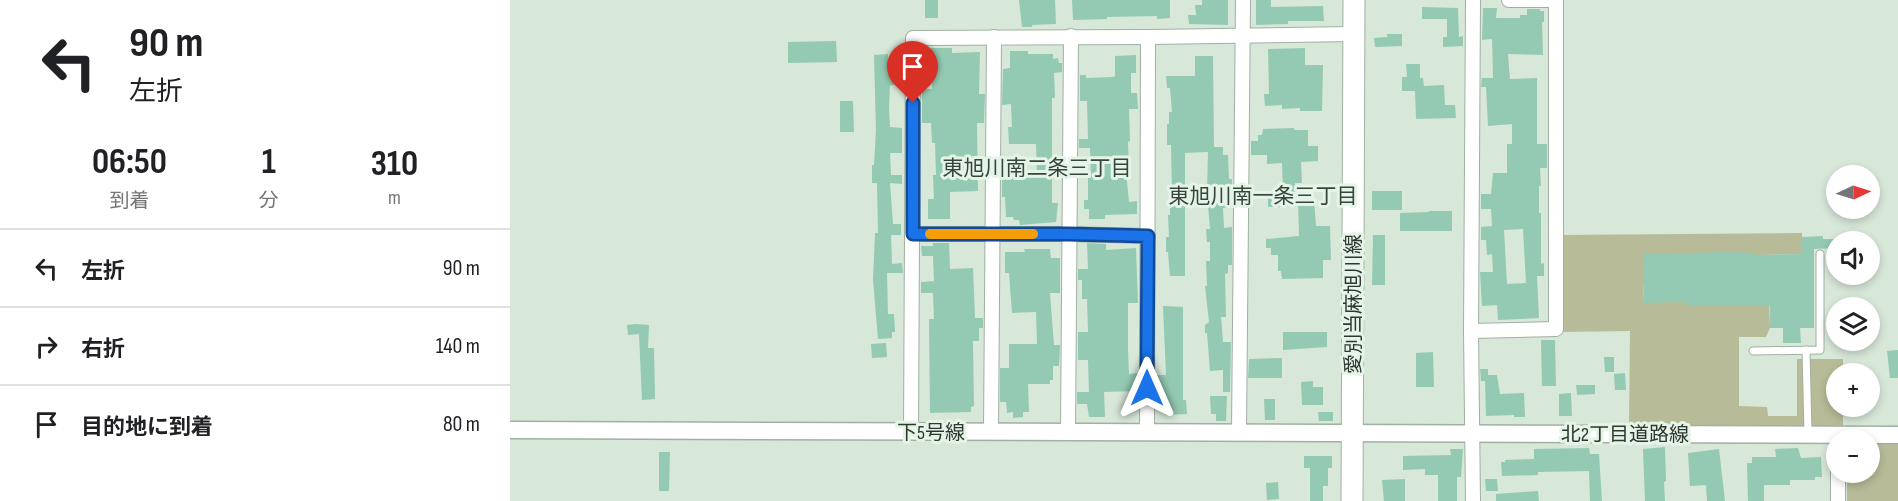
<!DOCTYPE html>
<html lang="ja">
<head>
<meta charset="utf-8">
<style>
	body { margin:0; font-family:"Sofia Sans Condensed","Noto Sans JP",sans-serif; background:#f6f6f6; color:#202124; height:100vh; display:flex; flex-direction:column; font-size:22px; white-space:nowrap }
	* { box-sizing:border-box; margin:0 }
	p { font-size:20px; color:#757577 }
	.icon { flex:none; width:33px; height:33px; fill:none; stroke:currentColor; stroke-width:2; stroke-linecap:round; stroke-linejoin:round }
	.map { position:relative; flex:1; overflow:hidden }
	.details { display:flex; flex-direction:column; background:#fff; width:510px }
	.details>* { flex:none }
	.hud { background:#fff; color:#202124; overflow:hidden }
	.needle { width:39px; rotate:86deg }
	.controls { position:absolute; left:1316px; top:165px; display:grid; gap:12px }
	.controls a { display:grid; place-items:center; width:54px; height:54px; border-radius:50%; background:#fff; box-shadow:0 3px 9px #0003; font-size:30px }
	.pin { position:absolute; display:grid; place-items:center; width:51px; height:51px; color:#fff; margin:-62px -26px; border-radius:50% 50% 50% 0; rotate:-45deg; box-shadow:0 0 6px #0007 }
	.pin .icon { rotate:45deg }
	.me { position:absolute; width:66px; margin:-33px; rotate:0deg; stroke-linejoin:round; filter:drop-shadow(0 0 4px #0008) }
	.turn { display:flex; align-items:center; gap:21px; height:126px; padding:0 30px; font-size:27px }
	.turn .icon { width:78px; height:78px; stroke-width:2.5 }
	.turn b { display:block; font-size:42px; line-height:51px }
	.eta { display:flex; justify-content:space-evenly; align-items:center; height:102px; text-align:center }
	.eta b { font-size:36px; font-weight:700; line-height:42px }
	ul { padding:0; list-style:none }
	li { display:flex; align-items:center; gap:18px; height:78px; padding:0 30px; border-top:2px solid #e0e0e0 }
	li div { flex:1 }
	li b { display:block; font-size:22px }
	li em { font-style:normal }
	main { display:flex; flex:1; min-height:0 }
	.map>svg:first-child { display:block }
	.green { fill:#b8bb97 }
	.building { fill:#94cab3; fill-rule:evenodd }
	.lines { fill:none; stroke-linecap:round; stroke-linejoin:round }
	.service-casing { stroke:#a1b0a2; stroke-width:9 }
	.minor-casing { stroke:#a1b0a2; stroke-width:16 }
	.tertiary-casing { stroke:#a1b0a2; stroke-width:19 }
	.primary-casing { stroke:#a1b0a2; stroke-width:23 }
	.service { stroke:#fff; stroke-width:7 }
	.minor { stroke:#fff; stroke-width:14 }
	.tertiary { stroke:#fff; stroke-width:16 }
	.primary { stroke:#fff; stroke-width:21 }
	.route-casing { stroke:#114b97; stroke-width:15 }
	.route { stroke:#1a73e8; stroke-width:10 }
	.slow { stroke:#f59e0b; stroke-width:10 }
	.labels { text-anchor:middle; stroke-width:6; stroke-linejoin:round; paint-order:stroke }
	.street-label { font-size:20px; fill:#303630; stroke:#e4f4e6 }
	.neighbourhood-label { font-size:21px; fill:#38453a; stroke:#e4f4e6 }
</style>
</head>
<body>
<main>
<section class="details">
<div class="hud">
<div class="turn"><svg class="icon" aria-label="left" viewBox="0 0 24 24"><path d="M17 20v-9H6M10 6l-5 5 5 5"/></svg><div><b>90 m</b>左折</div></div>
</div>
<div class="eta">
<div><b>06:50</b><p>到着</p></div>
<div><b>1</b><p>分</p></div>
<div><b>310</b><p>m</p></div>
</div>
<ul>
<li><svg class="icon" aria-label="left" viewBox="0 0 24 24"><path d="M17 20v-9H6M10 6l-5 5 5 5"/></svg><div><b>左折</b></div><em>90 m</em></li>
<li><svg class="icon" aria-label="right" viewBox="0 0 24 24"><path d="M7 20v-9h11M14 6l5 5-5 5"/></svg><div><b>右折</b></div><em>140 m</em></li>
<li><svg class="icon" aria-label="arrive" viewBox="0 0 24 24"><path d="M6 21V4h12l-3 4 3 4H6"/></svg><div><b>目的地に到着</b></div><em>80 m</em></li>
</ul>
</section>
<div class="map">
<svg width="1388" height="501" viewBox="0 0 1388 501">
	<rect width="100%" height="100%" fill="#d7e7d8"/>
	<g class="green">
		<path d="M1292 233V254L1250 255 1246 259V253H1223L1141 285 1133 286V302H1173L1176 300 1177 306H1185L1191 300 1192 306H1201V301L1259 298 1260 328 1256 337H1229V406L1257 407 1258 416H1287V359H1333V373L1326 374V406L1333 407V431L1119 430 1120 331 1050 332V235Z"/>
		<path d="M1359 444H1388V501H1337V473L1359 472Z"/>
	</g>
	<g class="building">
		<rect x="415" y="0" width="13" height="18"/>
		<path d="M509 0H545L546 24 522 25V27H512Z"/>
		<path d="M562 0H660V18L647 19V16L597 17V19L563 20Z"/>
		<path d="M692 0H718V25L679 24 678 15H686L685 5H692Z"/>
		<path d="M746 0H761V7L813 6 814 21H778V24L746 25Z"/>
		<path d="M912 7 948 8 949 37 953 36V46L933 47V37H937V19H912Z"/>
		<path d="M973 8H987L986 18H1010V15H1017V9H1030V11H1034V22H1032L1033 55 998 54 1000 79 1027 78V144H1037V168H1030L1031 186H1029V213H1031V264L1034 263V276H1027L1029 318 988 320 987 305 972 306 970 272H983L982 254 977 255 976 240H971V227L982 226 981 209H971V194H981L983 173H997V144H1002V124L978 126 976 87H971L972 78H983L982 39 972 40ZM1013 229 1016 283 997 284 994 230Z"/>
		<path d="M877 34H892V46L865 47 864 38 877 37Z"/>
		<path d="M326 41 327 62 278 63V42Z"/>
		<path d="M421 48H442V53L470 52 469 94H475L474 123H467L468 191 440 192V219H418V199H424L423 175H426L425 143H422L421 123H412V89H422Z"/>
		<path d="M795 48V65H813L812 111H790V108L772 109V105L755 106 754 94H759L758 49Z"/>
		<path d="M500 51H518V54H543V59L548 58 549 63H552V72L544 73 545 98H542V203H548L546 222 510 225 509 220H504L503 217H496L495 197H492V174L497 173V176L527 175 526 144H499L498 127H502L501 104 492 105 493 69 500 68Z"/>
		<path d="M378 54V61H394L393 85H380L379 109 380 127 392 128V153H380L381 175H392V184L380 183 383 224H391V235H381L382 264 392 263 393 273H377L378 314H384L385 332H382V338L368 339 363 280 365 233H368L367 183H362V165H364L366 130 364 55Z"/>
		<path d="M626 55V73H621V93H627L628 109H619L620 141 618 142 619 172H616L619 202 627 201V214L595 215V219H579V209H574V200H578V178H581L580 148H569V139H578L577 101H570V75H576V78L603 77 605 76V56Z"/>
		<path d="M685 56H703L704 147H713V155H718L719 179H722V189H718V208H713L714 228 722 227V265H718V273L715 274 716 317H711L713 342H721L720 392H713V370L700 371 697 333H695V325L699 322 695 286H697L696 261H700V242H697L696 229H700L697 193 698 152 675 153V276H660L658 252H656V237H659L658 215H660V195H662L661 145H657V124H659V112H662L660 88H657L656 76H685Z"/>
		<path d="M896 64H910V78H913L914 86 934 85 935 105H945L946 118 906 119 905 91H892V77H897Z"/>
		<path d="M330 101H343L344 132H330Z"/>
		<path d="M784 128V130H798V146H808V161L791 162 792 183H785L786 206 758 207V194L773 193 772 163 757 164V155H741V141H748V135H752L753 129Z"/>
		<rect x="862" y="191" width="30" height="19"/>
		<path d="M788 201H804L806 226H820L821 260H813V278L772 279 771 271H768V255H761V248H756V239L789 236Z"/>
		<path d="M919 211H942V231H890V213L919 212Z"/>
		<path d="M863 235H875V285H862Z"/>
		<path d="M1313 236V239H1325V248L1304 249V328H1290L1291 343H1273V328H1260V306H1177L1176 302 1133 303 1134 254 1217 252 1246 253V255L1292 254V237Z"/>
		<path d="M423 243H439L440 269 463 268 465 318H473V328H469V341H463L464 406 461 407V412L420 413 419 319H424L423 293H411V282L424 281 423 256H412L411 246H423Z"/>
		<path d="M577 243 596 244V250L626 248 628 303H618V350L619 374 628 373V391L594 392 595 417H579L577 404H567V392H579L578 360H568V332H578L577 299H572V280H568V269H578Z"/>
		<path d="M514 249H540L541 258H550V293H540L544 345H550L549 366H543V380H540V384H518L519 412H513V417L503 418V412L497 413 496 402H490V368H499V344H527L526 312 502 313 499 273H495V252H515Z"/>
		<path d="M653 306 673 307V400H676L677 414 655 415V408H646V375H656Z"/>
		<path d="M126 324 139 325 138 348H144L145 399 132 400 129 334 118 335 117 325Z"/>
		<path d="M773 332H817V347L773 350Z"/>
		<path d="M1031 340H1045L1046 386H1032Z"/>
		<path d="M376 343 377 357 362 358 361 344Z"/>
		<path d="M1388 350V378H1380L1377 351Z"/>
		<path d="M923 352 924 387H906V353Z"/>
		<path d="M1094 357H1104V372H1095Z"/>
		<path d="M772 358V378H738L739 359Z"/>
		<path d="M970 369H978V375H987L990 394 1014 393 1015 417H1004V415L976 416 975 381H971Z"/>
		<path d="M1115 373 1116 390H1105L1104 374Z"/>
		<path d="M803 381V387H813V405H792L791 382Z"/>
		<path d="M1066 385H1085V394L1067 395Z"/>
		<path d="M1061 393 1062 416H1049V394Z"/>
		<path d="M700 396H717L716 421H706V414H701Z"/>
		<path d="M754 399H765V420H755Z"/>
		<path d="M808 412H823V421H809Z"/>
		<path d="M1155 447 1156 481 1154 482 1155 501H1135L1133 449Z"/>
		<path d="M1079 448 1080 454H1089L1092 501H1080L1079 471 1028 472V475L992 476 991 462H995V460L1024 459V449Z"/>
		<path d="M1288 448 1291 458 1311 457 1312 477H1305V480H1280V485H1254V501H1238L1237 463H1242V457H1266L1265 449Z"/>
		<path d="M940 449H953L951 477H947V501H928V475H915V469L893 470V456L941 455Z"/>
		<path d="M1209 449 1215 501H1197L1196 485 1180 486 1178 453Z"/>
		<path d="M149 452H160L159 491H149Z"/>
		<path d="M794 456H822V468H818V486H813V501H800V468H794Z"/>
		<path d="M895 479V501H874L872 480Z"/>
		<path d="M975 479H987L988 491H976Z"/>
		<path d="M768 482 769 499 757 500 756 483Z"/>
		<path d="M1028 491 1029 501H986V494Z"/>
	</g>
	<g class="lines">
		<defs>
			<g id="service">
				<path d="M1296 350 1298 434"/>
				<path d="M1243 351 1310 350V254"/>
			</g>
			<g id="minor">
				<path d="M963 0 961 331 963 501"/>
				<path d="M403 234H558L638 236"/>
				<path d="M961 331 1046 329V0H999"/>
				<path d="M481 431 484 37"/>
				<path d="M401 432 403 38 638 37 844 34"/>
				<path d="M558 432 561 36"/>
				<path d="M637 432 638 37"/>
				<path d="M729 432 733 0"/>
				<path d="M1328 501V472"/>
			</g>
			<path id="tertiary" d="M0 430 1388 435"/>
			<path id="primary" d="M842 501 844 0"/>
		</defs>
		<use href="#service" class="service-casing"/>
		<use href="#minor" class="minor-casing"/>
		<use href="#tertiary" class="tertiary-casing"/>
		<use href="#primary" class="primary-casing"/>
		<use href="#service" class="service"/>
		<use href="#minor" class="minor"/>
		<use href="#tertiary" class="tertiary"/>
		<use href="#primary" class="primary"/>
	</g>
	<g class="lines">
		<defs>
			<path id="route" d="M403 103V234H558L638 236 637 388"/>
		</defs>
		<use href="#route" class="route-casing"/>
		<use href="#route" class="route"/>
		<path class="slow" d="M420 234H523"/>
	</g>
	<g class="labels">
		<g class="street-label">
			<text transform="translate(843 304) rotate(-90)" y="7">愛別当麻旭川線</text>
			<text x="421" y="439">下5号線</text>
			<text x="1115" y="441">北2丁目道路線</text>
		</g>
		<g class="neighbourhood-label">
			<text x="527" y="175">東旭川南二条三丁目</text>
			<text x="753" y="203">東旭川南一条三丁目</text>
		</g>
	</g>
</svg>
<div class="controls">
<a><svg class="needle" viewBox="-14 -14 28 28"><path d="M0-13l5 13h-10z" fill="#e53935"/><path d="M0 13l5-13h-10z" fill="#757577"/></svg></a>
<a><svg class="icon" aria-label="sound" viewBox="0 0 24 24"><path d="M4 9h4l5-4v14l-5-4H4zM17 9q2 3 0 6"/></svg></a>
<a><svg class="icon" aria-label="layers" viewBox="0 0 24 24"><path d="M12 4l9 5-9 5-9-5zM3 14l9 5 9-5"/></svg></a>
<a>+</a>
<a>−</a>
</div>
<div class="pin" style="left:403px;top:103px;background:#d93025"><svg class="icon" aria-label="arrive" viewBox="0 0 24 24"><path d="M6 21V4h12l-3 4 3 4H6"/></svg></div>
<svg class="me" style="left:637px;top:388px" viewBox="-20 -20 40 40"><path d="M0-17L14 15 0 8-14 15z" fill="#1a73e8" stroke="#fff" stroke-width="4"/></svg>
</div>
</main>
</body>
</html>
